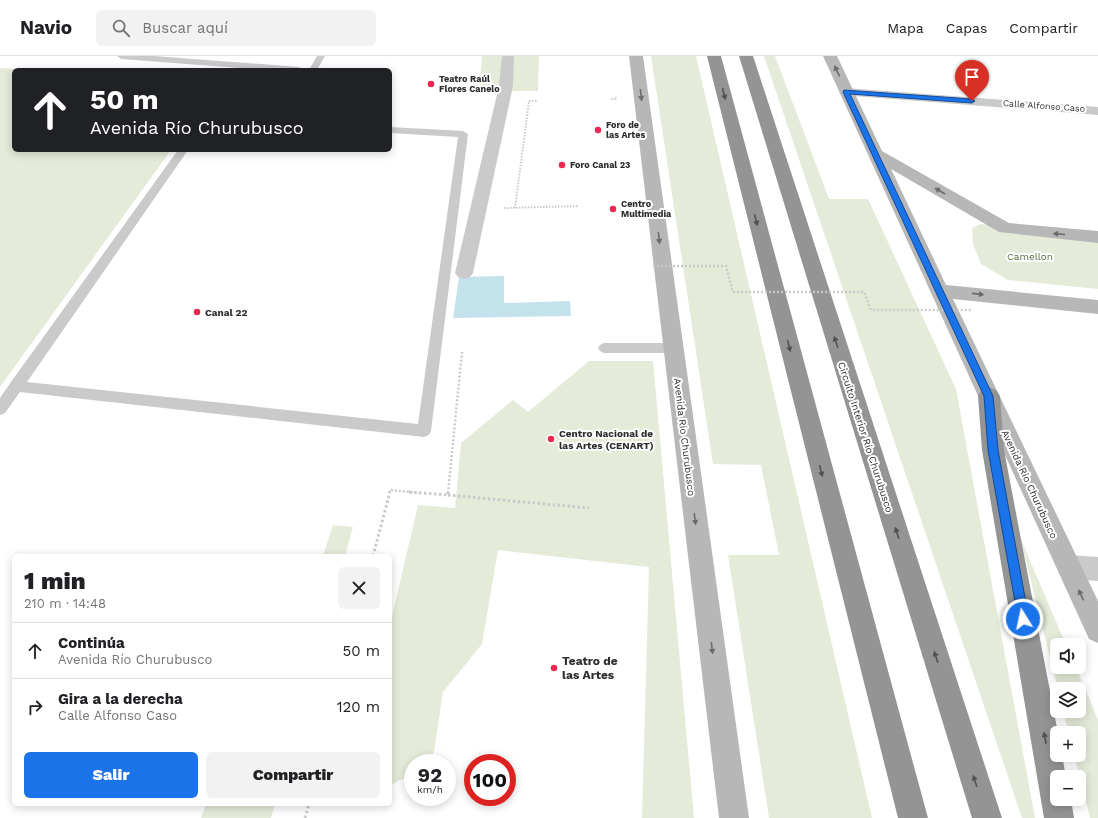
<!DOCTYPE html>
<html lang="es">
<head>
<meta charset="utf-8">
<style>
	body { margin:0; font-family:"Work Sans",sans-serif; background:#f2f2f2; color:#202124; height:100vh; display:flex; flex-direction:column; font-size:15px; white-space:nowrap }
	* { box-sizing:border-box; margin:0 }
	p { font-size:13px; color:#757577 }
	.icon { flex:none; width:22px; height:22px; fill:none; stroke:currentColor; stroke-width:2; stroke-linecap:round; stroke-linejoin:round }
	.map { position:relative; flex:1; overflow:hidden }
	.panel { position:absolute; left:12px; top:498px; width:380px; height:252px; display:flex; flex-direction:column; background:#fff; border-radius:6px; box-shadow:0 2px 10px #0003 }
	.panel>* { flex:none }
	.guide { position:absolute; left:12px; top:12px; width:380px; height:84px; border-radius:6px; box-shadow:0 2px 10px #0003; background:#202124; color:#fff; overflow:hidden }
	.fabs { position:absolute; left:1050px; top:582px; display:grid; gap:8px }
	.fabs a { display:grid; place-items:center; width:36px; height:36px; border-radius:6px; background:#fff; box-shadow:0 2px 10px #0003; font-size:20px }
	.speed { position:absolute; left:404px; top:698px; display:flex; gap:8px; font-size:20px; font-weight:700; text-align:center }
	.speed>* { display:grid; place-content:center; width:52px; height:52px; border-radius:50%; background:#fff; box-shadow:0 2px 10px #0003; line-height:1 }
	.speed small { font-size:10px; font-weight:400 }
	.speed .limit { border:6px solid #d22; background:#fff; color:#111 }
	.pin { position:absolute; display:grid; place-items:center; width:34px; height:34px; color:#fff; margin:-41px -17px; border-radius:50% 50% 50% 0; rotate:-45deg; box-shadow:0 0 4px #0007 }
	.pin .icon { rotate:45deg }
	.me { position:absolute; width:44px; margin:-22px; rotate:350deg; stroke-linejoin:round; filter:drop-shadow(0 0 3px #0008) }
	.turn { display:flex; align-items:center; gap:14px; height:84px; padding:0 12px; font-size:18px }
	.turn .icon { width:52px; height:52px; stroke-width:2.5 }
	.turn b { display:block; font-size:28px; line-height:34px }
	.round { display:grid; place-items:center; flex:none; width:42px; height:42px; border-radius:6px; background:#f2f2f2 }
	.overview { display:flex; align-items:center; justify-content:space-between; height:68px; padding:0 12px }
	h1 { font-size:24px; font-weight:800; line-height:30px }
	.cta { display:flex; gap:8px; margin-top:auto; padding:8px 12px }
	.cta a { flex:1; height:46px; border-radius:6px; background:#1a73e8; color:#fff; font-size:16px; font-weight:800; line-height:46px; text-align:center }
	.cta a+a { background:#f2f2f2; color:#202124 }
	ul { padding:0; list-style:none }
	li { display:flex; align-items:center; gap:12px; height:56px; padding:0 12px; border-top:1px solid #e0e0e0 }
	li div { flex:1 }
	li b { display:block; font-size:15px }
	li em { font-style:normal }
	header { display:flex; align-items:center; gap:24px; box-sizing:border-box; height:56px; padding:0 20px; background:#fff; border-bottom:1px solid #e0e0e0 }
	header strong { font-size:19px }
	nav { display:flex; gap:22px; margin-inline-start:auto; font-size:14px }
	.search { width:280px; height:36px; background:#f2f2f2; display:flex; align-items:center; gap:10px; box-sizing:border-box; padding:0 14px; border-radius:6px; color:#757577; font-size:15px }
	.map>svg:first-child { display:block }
	.green { fill:#e5ebd9 }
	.water { fill:#c4e2ec }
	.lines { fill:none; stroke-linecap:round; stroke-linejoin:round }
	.path-far2 { stroke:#cacaca; stroke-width:2; stroke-dasharray:1.5 1.5; stroke-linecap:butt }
	.path-far1 { stroke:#cacaca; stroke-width:2.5; stroke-dasharray:2 2; stroke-linecap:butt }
	.path { stroke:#cacaca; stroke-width:3; stroke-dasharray:2.5 2.5; stroke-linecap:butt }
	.service { fill:#cacaca; fill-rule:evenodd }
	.pedestrian { fill:#cacaca; fill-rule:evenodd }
	.minor { fill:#cacaca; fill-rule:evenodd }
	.secondary { fill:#b7b7b7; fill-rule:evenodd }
	.motorway { fill:#949494; fill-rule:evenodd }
	.path-bridge { stroke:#cacaca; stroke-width:2.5; stroke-dasharray:2 2; stroke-linecap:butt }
	.oneway { fill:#6b6b6b }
	.oneway2 { fill:#515151 }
	.route { fill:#1a73e8; stroke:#114b97 }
	.poi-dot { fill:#ec2750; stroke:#fff; stroke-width:1.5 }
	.labels { text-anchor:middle; stroke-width:4; stroke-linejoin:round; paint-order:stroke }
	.far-poi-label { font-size:9px; font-weight:bold; fill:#2d2d2d; stroke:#fff; text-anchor:start }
	.far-street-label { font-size:9px; fill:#2d2d2d; stroke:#fff }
	.park-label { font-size:10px; fill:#566a39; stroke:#fff }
	.poi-label { font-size:10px; font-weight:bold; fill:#2d2d2d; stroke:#fff; text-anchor:start }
	.street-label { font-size:10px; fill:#2d2d2d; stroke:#fff }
	.near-poi-label { font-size:12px; font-weight:bold; fill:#2d2d2d; stroke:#fff; text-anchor:start }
</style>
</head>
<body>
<header>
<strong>Navio</strong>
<div class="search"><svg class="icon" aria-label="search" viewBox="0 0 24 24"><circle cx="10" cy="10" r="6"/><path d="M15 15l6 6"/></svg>Buscar aquí</div>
<nav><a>Mapa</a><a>Capas</a><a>Compartir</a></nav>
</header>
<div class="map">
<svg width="1098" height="762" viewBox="0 0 1098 762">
	<rect width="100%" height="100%" fill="#fff"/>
	<g class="green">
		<path d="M482 0H539L538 35H479Z"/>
		<path d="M651 0H696L872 762H769L728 499H779L761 409 713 408Z"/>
		<path d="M764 0H775L829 143H868L956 333 1035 762H1022Z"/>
		<path d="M0 12 31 14H14V94H171L0 331Z"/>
		<path d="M981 168 1098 180V233L1008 224 981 208 973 188 972 172Z"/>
		<path d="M589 305H653L694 762H642L649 511 498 494 482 588 443 636 434 695 429 707H413V721L399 724 390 730V569L418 449 455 452 461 387 513 344 528 356Z"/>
		<path d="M333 469 353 471 345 500H323Z"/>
		<path d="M1020 481 1066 589H1057V611H1076L1098 664V762H1090L1074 699H1079V677H1069L1063 655H1079V633H1058Z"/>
		<path d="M206 748H275L271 762H201Z"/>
	</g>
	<path class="water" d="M504 220V247L570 245 571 260 453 262 459 221Z"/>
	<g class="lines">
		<g class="path-far2">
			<path d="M611 43H616V41"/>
			<path d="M504 152 579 150"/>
			<path d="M515 152 529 45H538"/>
		</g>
		<g class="path-far1">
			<path d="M389 437 390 434 420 437"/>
			<path d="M448 437 462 296"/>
		</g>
		<g class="path">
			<path d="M409 436 448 439V436"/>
			<path d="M448 439 589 452"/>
			<path d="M373 500 390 436"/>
			<path d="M305 762 309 748"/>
		</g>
		<g class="service">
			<path d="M117 0H154L299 11 303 14H266L121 3Z"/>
			<path d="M317 0H325L317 14H309Z"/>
			<path d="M390 71 463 75 468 78 431 375 429 379 424 381 20 336 5 357 0 359V342L11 326 178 94H188L27 326 418 368 458 81 390 77Z"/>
			<path d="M604 287H673L677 289 679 292 677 295 673 297H604L600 295 598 292 600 289Z"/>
		</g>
		<path class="pedestrian" d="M502 0H514L513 30 473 217 470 221 464 223 458 221 455 217 499 30Z"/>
		<g class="minor">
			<path d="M846 32 1098 51V59L841 39 839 36 841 33Z"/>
			<path d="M1069 499 1098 501V525L1069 523 1060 519 1057 511 1060 503Z"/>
		</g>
		<g class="secondary">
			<path d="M629 0H643L749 762H719Z"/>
			<path d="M823 0H837L882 95 1009 167 1098 175V187L999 176 891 113 946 229 1098 244V258L953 243 1098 545V587L1089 583Z"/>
		</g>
		<g class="motorway">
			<path d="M707 0H721L928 762H898Z"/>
			<path d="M739 0H753L1002 762H972Z"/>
			<path d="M989 331 996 334 1000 340 1004 394 1058 677 1057 699H1062L1066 721H1057V743H1071L1074 762H1044L982 394 978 340 982 334Z"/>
		</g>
		<path class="path-bridge" d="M653 210H726L733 236H864L871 254H972"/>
	</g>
	<defs><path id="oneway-solid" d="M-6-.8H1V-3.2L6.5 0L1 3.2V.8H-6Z"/></defs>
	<g class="oneway">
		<use href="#oneway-solid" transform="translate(837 15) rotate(-115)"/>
		<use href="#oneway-solid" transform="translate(641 39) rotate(83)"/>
		<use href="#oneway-solid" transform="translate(940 135) rotate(-150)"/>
		<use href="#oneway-solid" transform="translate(1059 178) rotate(-175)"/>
		<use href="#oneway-solid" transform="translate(659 182) rotate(83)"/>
		<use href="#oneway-solid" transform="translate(978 238) rotate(6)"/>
		<use href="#oneway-solid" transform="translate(695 463) rotate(83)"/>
		<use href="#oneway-solid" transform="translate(1081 539) rotate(-115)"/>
		<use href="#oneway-solid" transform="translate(712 592) rotate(83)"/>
	</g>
	<g class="oneway2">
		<use href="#oneway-solid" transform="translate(724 38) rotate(76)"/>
		<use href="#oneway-solid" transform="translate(756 164) rotate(76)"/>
		<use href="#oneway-solid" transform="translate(836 286) rotate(-108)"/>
		<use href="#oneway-solid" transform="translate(789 290) rotate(76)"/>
		<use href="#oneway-solid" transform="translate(821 415) rotate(76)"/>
		<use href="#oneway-solid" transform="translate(897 477) rotate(-108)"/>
		<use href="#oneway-solid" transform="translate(936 601) rotate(-108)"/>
		<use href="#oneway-solid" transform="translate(1045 682) rotate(-100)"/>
		<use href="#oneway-solid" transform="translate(975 725) rotate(-108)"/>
	</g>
	<path class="route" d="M844 34 972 43 975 45 972 47 850 38 993 340 998 394 1029 563 1027 567 1023 568 1019 567 1018 563 988 394 984 340 843 36Z"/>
	<g class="poi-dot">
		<circle cx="431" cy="28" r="4"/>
		<circle cx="598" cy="74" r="4"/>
		<circle cx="562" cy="109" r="4"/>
		<circle cx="613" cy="153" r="4"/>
		<circle cx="197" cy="256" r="4"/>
		<circle cx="551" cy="383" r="4"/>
		<circle cx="554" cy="612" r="4"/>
	</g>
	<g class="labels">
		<g class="far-poi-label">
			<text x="439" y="26">Teatro Raúl<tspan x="439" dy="10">Flores Canelo</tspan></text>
			<text x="606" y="72">Foro de<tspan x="606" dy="10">las Artes</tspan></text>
			<text x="570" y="112">Foro Canal 23</text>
			<text x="621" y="151">Centro<tspan x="621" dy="10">Multimedia</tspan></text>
		</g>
		<g class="far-street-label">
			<text transform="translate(1044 50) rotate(4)" y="3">Calle Alfonso Caso</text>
		</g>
		<g class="park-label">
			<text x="1030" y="204">Camellon</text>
		</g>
		<g class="poi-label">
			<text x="205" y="260">Canal 22</text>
			<text x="559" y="381">Centro Nacional de<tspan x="559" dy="12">las Artes (CENART)</tspan></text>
		</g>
		<g class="street-label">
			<text transform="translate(685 381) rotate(83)" y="4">Avenida Río Churubusco</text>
			<text transform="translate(866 381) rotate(72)" y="4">Circuito Interior Río Churubusco</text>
			<text transform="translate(1030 428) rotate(65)" y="4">Avenida Río Churubusco</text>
		</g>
		<g class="near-poi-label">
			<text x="562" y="609">Teatro de<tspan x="562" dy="14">las Artes</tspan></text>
		</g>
	</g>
</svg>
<div class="fabs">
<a><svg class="icon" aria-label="sound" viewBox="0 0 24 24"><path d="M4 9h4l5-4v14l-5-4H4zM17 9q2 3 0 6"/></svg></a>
<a><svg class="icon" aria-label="layers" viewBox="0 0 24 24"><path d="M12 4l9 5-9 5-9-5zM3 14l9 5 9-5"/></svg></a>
<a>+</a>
<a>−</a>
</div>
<div class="speed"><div>92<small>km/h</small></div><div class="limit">100</div></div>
<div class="pin" style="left:972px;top:45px;background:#d93025"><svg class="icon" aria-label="arrive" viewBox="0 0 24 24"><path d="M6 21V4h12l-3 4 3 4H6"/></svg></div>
<svg class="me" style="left:1023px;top:563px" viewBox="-20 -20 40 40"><circle r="17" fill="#1a73e8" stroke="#fff" stroke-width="3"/><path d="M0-11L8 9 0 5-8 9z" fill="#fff"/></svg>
<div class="guide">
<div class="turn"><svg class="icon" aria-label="ahead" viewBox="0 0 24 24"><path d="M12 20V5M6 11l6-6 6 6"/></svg><div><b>50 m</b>Avenida Río Churubusco</div></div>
</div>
<section class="panel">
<div class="overview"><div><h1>1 min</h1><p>210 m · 14:48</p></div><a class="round"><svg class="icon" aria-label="close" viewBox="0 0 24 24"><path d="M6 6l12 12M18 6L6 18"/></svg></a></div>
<ul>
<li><svg class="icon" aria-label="ahead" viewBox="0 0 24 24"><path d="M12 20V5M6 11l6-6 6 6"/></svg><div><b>Continúa</b><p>Avenida Río Churubusco</p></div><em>50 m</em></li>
<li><svg class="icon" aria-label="right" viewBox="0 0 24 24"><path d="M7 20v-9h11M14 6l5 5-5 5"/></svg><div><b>Gira a la derecha</b><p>Calle Alfonso Caso</p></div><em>120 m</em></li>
</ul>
<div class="cta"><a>Salir</a><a>Compartir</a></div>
</section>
</div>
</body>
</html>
